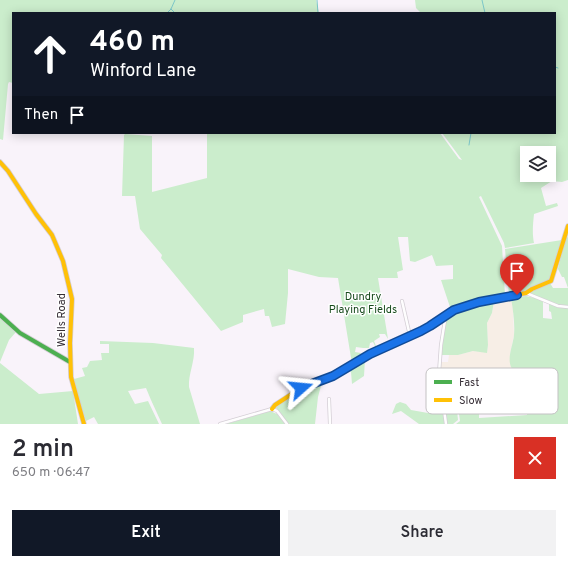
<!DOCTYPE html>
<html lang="en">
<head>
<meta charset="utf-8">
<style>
	body { margin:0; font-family:Overpass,sans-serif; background:#f2f2f3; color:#2b2b33; height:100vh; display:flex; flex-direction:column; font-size:15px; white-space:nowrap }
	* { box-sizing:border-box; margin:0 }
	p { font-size:13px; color:#7c7c81 }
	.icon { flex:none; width:22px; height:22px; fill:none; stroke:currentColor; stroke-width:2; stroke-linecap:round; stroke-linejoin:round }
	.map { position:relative; height:424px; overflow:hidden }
	.panel { display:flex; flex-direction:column; background:#fff; flex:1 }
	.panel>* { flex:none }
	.guide { position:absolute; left:12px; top:12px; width:544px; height:122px; border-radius:0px; box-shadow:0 2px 10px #0003; background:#111827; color:#fff; overflow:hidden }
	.buttons { position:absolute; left:520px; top:146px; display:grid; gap:8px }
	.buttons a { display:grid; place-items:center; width:36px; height:36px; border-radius:0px; background:#fff; box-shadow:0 2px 10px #0003; font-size:20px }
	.pin { position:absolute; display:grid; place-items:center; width:34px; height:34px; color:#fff; margin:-41px -17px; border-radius:50% 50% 50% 0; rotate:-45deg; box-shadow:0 0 4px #0007 }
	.pin .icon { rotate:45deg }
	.me { position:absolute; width:44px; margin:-22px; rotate:72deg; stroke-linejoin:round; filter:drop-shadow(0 0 3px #0008) }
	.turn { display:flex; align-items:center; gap:14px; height:84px; padding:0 12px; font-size:18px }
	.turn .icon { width:52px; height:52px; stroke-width:2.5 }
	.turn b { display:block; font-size:28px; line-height:34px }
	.then { display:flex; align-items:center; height:38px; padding:0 12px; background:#0003; gap:8px; font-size:15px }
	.round { display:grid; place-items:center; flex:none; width:42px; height:42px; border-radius:0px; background:#f2f2f3 }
	.headline { display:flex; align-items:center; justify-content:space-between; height:68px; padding:0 12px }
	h1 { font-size:24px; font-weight:600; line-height:30px }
	.action { display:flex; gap:8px; margin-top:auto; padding:8px 12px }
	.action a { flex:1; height:46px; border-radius:0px; background:#111827; color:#fff; font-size:16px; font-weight:600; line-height:46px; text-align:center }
	.action a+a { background:#f2f2f3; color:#2b2b33 }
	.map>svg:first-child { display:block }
	.industrial { fill:#f7eee6 }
	.green { fill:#cbedcc; fill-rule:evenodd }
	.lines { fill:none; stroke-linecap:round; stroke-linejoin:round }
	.stream { stroke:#7cc7c9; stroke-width:1 }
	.street-casing { stroke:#d4ced5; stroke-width:4 }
	.fast-casing { stroke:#d4ced5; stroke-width:5.5 }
	.slow-casing { stroke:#d4ced5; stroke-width:5.5 }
	.street { stroke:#fefdfe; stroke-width:2.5 }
	.fast { stroke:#4caf50; stroke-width:4 }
	.slow { stroke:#ffc107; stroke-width:4 }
	.route-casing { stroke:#114b97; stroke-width:10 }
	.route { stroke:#1a73e8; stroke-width:7 }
	.labels { text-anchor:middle; stroke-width:3; stroke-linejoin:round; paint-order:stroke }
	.park-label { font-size:11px; fill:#174a1c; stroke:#fff }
	.street-label { font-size:11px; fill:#372f37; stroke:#fff }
	.key { fill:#fff; stroke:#c3c1c3; stroke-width:1 }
	.key-label { font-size:11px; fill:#372f37 }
</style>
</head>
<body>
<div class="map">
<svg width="568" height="424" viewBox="0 0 568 424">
	<rect width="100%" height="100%" fill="#f9f3fa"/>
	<path class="industrial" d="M511 298 513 311 514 335 510 354 520 377 547 399 545 402H527L511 397 494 388 488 390 474 391 464 389 442 392 440 373 441 362H448L449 355H458L473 351 487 352 488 345 487 323 492 313 494 301Z"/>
	<g class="green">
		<path d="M0 0H316L319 13H13V83L9 82 8 84 3 140 0 139Z"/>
		<path d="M415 0H568V180L562 182 552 181 541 188 546 206 557 203 558 206 534 214C533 224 532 233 534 243L505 248 504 243 481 196 479 197 502 246 505 295 451 310 441 280 453 279V265L436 266 432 255 415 262 410 261 408 237H398L403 270 397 272 398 278H378L388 339 385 334H379L380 337 374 341 376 346H375L373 342 370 343 369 348H363L356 347 355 352 361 353 355 362 352 364 338 278 319 277 288 269V293L285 324 272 327 269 316H265L264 309 243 315V322L221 331 161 258 162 255 140 229 135 196H122L124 135 125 134 152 136V192L207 178V133H440L459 159 462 160 442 133H555V13H421L416 8ZM527 153H549V175H527Z"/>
		<path d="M568 237V306L558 305 529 293V292L550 283 553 288H568L564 277H562L558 269 565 239Z"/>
		<path d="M562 240 551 277 549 280 525 292 509 295 505 249Z"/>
		<path d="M526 296 543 300V318L552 319 551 312 549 311V303L556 306 568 308V424H456L460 421 459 414 476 412 479 414V418L527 415V402H545L546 398C538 392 515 375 511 367 507 357 513 345 514 335 515 323 513 310 511 298Z"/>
		<path d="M494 301 492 313 487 323 488 345 487 353 473 351 458 355H441L446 318C459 306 477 304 494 301Z"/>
		<path d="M0 317 16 332 9 340 0 362Z"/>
		<path d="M100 341 153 343 194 348C195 362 188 374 189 387L200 424H162L151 400 146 388 128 391 135 404 148 401 159 424H98L94 417 86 421 77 395 74 379 85 376 82 368 87 367 90 361 102 360 101 353H109V344H100Z"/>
		<path d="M365 359 364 376 352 384 351 372 348 369Z"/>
		<path d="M0 363 39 394 73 391 78 424H0Z"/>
		<path d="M322 382 318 397 315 424H289L276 408 277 406 303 388Z"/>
		<path d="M456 401 458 420 453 424H447L444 402Z"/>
		<path d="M400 402 406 404 411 410 428 413 438 404 442 402 445 424H419L401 411 392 414 396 404Z"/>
		<path d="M270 411 277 414 285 424H226Z"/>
	</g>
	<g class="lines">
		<g class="stream">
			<path d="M317 0 318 13"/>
			<path d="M482 0 485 13"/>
			<path d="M171 9 175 13"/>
			<path d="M167 13 171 9 175 0"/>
			<path d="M177 13H181"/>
			<path d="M555 67 558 68"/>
			<path d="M469 145 471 133"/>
		</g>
		<defs>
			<g id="street">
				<path d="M526 293 558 306 568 307"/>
				<path d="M402 301 410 336"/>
				<path d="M443 317 445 320 441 345 439 373 446 424"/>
				<path d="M329 399 330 424"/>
				<path d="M220 424 272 409 277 411 287 424"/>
			</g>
			<path id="fast" d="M0 315 20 333 70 362"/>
			<g id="slow">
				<path d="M0 162 8 171 36 214 52 235 63 261 72 299 70 343 71 377 84 424"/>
				<path d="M272 409 275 405 304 386 319 382 333 376 370 354 377 352 430 326 454 310 479 302 526 293 532 289 551 281 568 226"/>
			</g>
		</defs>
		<use href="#street" class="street-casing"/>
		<use href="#fast" class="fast-casing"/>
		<use href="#slow" class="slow-casing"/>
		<use href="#street" class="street"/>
		<use href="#fast" class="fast"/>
		<use href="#slow" class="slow"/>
	</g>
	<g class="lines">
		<defs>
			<path id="route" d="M301 388 333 376 370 354 421 331 430 326 454 310 479 302 517 295"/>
		</defs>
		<use href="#route" class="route-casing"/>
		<use href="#route" class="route"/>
	</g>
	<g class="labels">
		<g class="park-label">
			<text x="363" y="300">Dundry<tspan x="363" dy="13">Playing Fields</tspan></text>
		</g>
		<g class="street-label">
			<text transform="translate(61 320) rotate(-90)" y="4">Wells Road</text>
		</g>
	</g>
	<rect x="426" y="368" width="132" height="46" rx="6" class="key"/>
	<rect x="434" y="380" width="18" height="4" fill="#4caf50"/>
	<rect x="434" y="398" width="18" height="4" fill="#ffc107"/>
	<g class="key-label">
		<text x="459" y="386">Fast</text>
		<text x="459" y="404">Slow</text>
	</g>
</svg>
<div class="buttons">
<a><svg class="icon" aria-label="layers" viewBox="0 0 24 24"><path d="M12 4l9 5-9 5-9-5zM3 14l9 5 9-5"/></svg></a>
</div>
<div class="pin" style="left:517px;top:295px;background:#d93025"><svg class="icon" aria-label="arrive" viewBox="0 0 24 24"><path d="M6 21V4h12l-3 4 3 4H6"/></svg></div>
<svg class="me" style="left:301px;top:388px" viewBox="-20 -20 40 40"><path d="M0-17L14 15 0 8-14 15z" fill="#1a73e8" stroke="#fff" stroke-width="4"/></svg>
<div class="guide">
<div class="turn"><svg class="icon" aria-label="ahead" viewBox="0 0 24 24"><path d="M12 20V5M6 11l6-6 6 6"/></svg><div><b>460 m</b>Winford Lane</div></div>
<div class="then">Then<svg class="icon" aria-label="arrive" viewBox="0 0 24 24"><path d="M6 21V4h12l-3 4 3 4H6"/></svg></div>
</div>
</div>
<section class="panel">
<div class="headline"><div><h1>2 min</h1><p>650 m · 06:47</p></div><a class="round" style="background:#d93025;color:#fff"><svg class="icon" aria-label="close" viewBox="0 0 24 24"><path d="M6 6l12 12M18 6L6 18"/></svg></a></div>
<div class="action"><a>Exit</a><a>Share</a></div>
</section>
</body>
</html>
